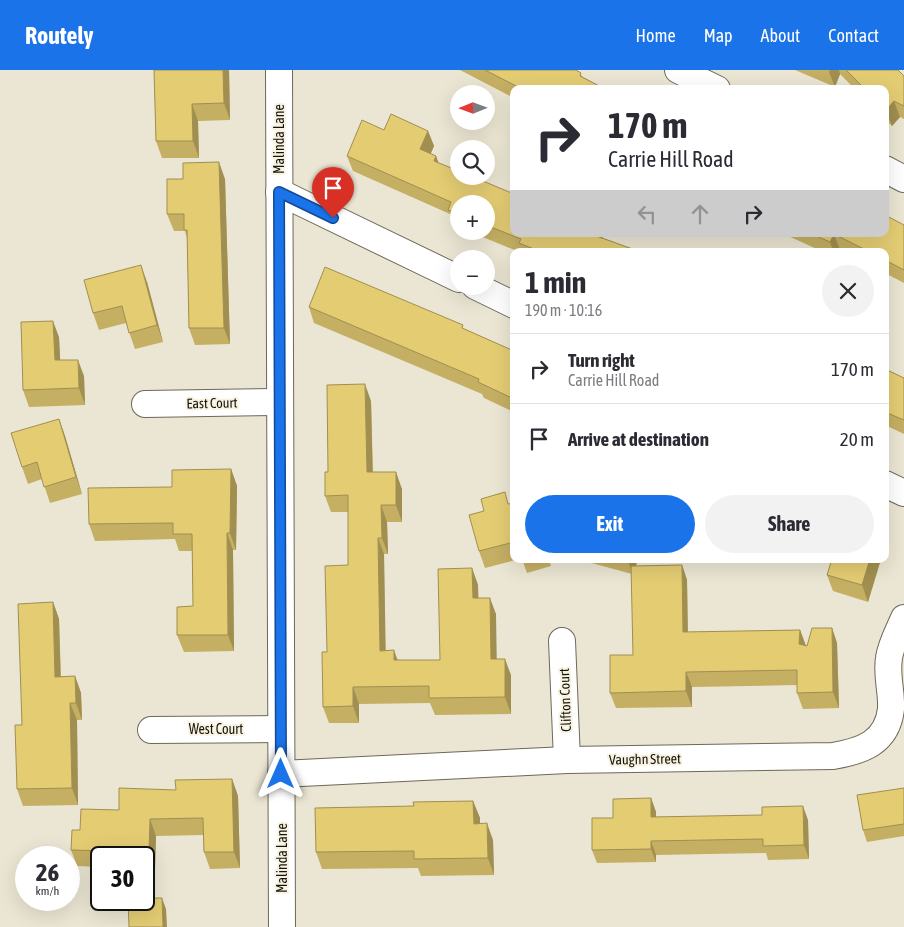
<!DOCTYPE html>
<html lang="en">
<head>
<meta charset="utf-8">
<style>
	body { margin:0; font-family:"Asap Condensed",sans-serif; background:#f2f2f3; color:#2b2b33; height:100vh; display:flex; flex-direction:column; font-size:19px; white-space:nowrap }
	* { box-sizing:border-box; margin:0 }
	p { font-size:16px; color:#7c7c81 }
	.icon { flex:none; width:28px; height:28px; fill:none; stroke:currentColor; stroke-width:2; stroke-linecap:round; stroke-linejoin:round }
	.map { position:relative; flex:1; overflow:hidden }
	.panel { position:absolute; left:510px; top:178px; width:379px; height:315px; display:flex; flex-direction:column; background:#fff; border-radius:10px; box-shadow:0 5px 20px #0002 }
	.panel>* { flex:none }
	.guide { position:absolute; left:510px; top:15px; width:379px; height:152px; border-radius:10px; box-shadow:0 5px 20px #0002; background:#fff; color:#2b2b33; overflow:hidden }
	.needle { width:32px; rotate:269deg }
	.buttons { position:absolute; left:450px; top:15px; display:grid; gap:10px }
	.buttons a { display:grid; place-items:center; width:45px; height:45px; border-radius:50%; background:#fff; box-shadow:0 5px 20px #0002; font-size:25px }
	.speed { position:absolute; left:15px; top:776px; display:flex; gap:10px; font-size:25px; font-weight:700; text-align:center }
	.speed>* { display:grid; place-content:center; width:65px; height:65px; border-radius:50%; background:#fff; box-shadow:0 5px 20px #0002; line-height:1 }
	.speed small { font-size:12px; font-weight:400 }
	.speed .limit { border:2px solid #111; border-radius:8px; background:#fff; color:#111 }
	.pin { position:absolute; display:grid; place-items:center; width:42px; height:42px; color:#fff; margin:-51px -21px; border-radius:50% 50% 50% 0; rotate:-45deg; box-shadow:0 0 5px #0007 }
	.pin .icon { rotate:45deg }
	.me { position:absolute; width:55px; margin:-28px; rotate:0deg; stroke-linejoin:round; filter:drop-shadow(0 0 4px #0008) }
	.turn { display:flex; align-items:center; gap:18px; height:105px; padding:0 15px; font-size:22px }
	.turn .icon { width:65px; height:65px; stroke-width:2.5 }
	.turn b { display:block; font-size:35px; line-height:42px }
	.lanes { display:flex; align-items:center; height:48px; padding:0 15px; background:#0003; justify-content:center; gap:25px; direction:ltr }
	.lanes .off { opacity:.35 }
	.round { display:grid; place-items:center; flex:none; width:52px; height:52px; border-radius:26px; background:#f2f2f3 }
	.overview { display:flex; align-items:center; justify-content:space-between; height:85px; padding:0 15px }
	h1 { font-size:30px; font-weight:700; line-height:38px }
	.button { display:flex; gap:10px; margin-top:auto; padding:10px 15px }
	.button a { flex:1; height:58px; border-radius:30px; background:#1a73e8; color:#fff; font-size:20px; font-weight:700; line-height:58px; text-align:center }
	.button a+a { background:#f2f2f3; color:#2b2b33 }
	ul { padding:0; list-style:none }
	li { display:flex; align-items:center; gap:15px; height:70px; padding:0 15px; border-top:1px solid #e1e1e2 }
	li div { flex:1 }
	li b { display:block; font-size:19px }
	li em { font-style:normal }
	header { display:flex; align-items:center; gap:30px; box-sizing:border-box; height:70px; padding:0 25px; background:#1a73e8; color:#fff }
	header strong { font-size:24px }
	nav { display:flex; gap:28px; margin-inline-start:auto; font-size:18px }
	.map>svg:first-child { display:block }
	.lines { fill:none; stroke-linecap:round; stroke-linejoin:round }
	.street-casing { stroke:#6d6857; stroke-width:28 }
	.street { stroke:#fff; stroke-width:26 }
	.wall { fill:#c4af63 }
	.shaded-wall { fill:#a08f50 }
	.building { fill:#e4cc73; stroke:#a08f50 }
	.route-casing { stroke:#114b97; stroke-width:12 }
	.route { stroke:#1a73e8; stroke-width:9 }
	.labels { text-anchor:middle; stroke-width:4; stroke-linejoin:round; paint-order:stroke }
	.street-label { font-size:14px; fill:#15130d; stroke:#f8f3e0 }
</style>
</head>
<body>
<header>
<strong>Routely</strong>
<nav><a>Home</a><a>Map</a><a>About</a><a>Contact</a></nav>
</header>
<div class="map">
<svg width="904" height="857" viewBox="0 0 904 857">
	<rect width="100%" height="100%" fill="#ebe6d3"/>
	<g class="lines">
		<defs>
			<g id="street">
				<path d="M279 0 282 857"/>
				<path d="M678 0 717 19"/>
				<path d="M885 99 904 109"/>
				<path d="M279 122 459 209"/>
				<path d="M475 216 514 235"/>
				<path d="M145 334 279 332"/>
				<path d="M885 414 904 423"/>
				<path d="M562 571 567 690"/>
				<path d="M151 660 281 659"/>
				<path d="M281 704 567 690 833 686C862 681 887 673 891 639 892 622 886 605 889 588 891 574 899 560 904 548"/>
			</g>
		</defs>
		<use href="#street" class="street-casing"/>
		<use href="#street" class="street"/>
	</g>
	<g class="wall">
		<path d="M154 0H229L230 50 198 51 199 88H162L156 71Z"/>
		<path d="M460 0H576L583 7 605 19H514V28Z"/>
		<path d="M795 0H898L904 6V49L900 47 892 56 885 49V19H855L840 4 835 17Z"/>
		<path d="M384 60 428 61 434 76 430 84 436 86 438 93 604 164 602 168 638 181H517L468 161H486V134H459V158L454 155 450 144 353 101 347 86Z"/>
		<path d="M225 109 230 274 195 275 189 258 187 168 185 161H174L167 144Z"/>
		<path d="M904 155V213L885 203V181H843L840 180 839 181H821L784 164H885Z"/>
		<path d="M147 212 163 272 135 279 126 253 99 260 93 243Z"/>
		<path d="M309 237 465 259 514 281V342L484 328 482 324 314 253Z"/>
		<path d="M59 267 60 290 84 306 85 335 29 337 23 320Z"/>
		<path d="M885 299 904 308V364L885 355Z"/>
		<path d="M371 331 373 402 402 419V452H387L388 484H384L385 581 398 590H440L472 498 478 515V528L496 544V589L511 605V644L435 645 430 633 359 634V653H329L323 637 327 582 348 495V442H331L325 426 328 402Z"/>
		<path d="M59 349 65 366 82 424 50 433 42 409 28 414 22 397Z"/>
		<path d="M231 399 237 416 236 480H233L234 581 184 582 177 565 193 536 192 481H179L175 469 95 471 89 454 172 417Z"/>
		<path d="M514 433V489H519L485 498 479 481 484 441Z"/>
		<path d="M522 489H549L551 496 527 503Z"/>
		<path d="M577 489H638L636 496 682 495 687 510 688 562 800 560 806 576H807L832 558 837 573 839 638 803 639 797 623V615L692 617V637L616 638 610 623 633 585 632 504Z"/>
		<path d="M832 489H881L868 532 833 521 827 505Z"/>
		<path d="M53 532 59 549 61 607 75 606 81 623 82 650H77L78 735 23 736 17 719 22 655Z"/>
		<path d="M232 709 238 726 240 798 210 799 204 782 203 765 156 766 155 799H144V788H101V797L77 796 71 780 80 760 119 740 176 720Z"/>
		<path d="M904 718V766L867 772 863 760Z"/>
		<path d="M651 728 656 742V747L808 750 809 789 768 790 766 783 656 785V792L597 793 592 780 613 748Z"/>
		<path d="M473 731 480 748V753L493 770 494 805 421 806 418 798 322 799 316 782 414 736Z"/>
	</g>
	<g class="shaded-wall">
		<path d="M223 0H229L230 50 224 33Z"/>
		<path d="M830 0H839L840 4 835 17 829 2Z"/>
		<path d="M894 31 900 47 892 56 886 40Z"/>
		<path d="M192 34 198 51 199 88 193 71Z"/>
		<path d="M428 61 434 76 426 95 420 79Z"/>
		<path d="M436 86 442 102 434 91Z"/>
		<path d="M219 92 225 109 230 274 224 258Z"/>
		<path d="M592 164H604L597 180Z"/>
		<path d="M834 164 840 180 839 181H833L830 172Z"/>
		<path d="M141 195 147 212 163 272 157 255Z"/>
		<path d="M53 251 59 267 61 307 55 290Z"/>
		<path d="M78 290 84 306 85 335 79 318Z"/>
		<path d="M365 314 371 331 373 419 367 402Z"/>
		<path d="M59 349 65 366 82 424 76 407Z"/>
		<path d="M231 399 237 416 236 480 230 463Z"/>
		<path d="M396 402 402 419V452L396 435Z"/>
		<path d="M381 435 387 452 388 484 382 468Z"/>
		<path d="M227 463 233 480 234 581 228 565Z"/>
		<path d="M378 468 384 484 386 597 380 581Z"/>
		<path d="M630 489H638L633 504 629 493Z"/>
		<path d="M870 489H881L868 532 862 515Z"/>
		<path d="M682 495 687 510 688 578 683 562Z"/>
		<path d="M472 498 478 515 479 545 473 528Z"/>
		<path d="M490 528 496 544 497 606 491 589Z"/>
		<path d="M53 532 59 549 61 624 55 607Z"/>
		<path d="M832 558 837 573 839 638 833 622Z"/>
		<path d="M800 560 806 576 799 574Z"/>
		<path d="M394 580 400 597 394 590Z"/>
		<path d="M505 589 511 605V644L505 627Z"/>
		<path d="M686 602 692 617V637L686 621Z"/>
		<path d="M75 606 81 623 82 650 76 633Z"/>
		<path d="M353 617 359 634V653L353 636Z"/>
		<path d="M70 633 77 650 78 735 72 718Z"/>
		<path d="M232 709 238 726 240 798 234 782Z"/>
		<path d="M651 728 656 742V761L651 747Z"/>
		<path d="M473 731 480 748V770L474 754Z"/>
		<path d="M803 736 808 750 809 789 804 775Z"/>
		<path d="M150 749 156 766 155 799 149 782Z"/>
		<path d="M487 753 493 770 494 805 488 788Z"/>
		<path d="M651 771 656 785V792L651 779Z"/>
		<path d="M162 828 166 839 167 857H163Z"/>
	</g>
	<g class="building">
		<path d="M154 0H223L224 33 192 34 193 71H156Z"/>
		<path d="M485 0H576L581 3 580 6 605 19H522Z"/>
		<path d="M846 0H898L904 6V36L894 31 886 40 885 39V19H865Z"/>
		<path d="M391 44 428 61 420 79 436 86 434 91 459 101V106H471L514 124V164H592H591L638 181H539L519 173 521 169 486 155V134H459V144L448 140 451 132 347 86 362 50 384 60Z"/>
		<path d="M219 92 224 258H189L187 160H184V144H167V109H183V93Z"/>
		<path d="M885 145 904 155V200L885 190V181H868L834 164H885Z"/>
		<path d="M812 164H834L830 172Z"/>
		<path d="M141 195 157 255 129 263 122 236 93 243 84 210Z"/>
		<path d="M325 197 463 255 462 258 514 281V329L478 312 479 309 309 237Z"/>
		<path d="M53 251 55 290H78L79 318 23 320 21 252Z"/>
		<path d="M885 299 904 308V350L885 342Z"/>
		<path d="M365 314 367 402H396V435H381L382 468H378L380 581 394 580V590H440L438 499 472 498 473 528H490L491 589H505V627L429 628V616L353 617V636L323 637 322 582H327L325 496 348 495V425L325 426V402H328L327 315Z"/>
		<path d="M59 349 76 407 44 417 37 392 22 397 11 363Z"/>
		<path d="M231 399 230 463H227L228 565H177V537L193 536 192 464H173V453L89 454 88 418 172 417V400Z"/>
		<path d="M505 422 508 434 514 433V472L479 481 469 445 484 441 481 429Z"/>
		<path d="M614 489H630L629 493Z"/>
		<path d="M832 489H870L862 515 827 505Z"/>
		<path d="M682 495 683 562 800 560 799 574 807 576 812 558H832L833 622 797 623V600L686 602V621L610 623V585H633L631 496Z"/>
		<path d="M53 532 55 607 75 606 76 633H70L72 718 17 719 15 655H22L18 534Z"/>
		<path d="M232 709 234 782H204L203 748 150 749 149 782 71 780 72 760H80L81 739 119 740V718L176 720 175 710Z"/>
		<path d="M904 718V754L863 760 857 725Z"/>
		<path d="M651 728V747L762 745V737L803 736 804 775 763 776V769L651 771V779L592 780V748H613V729Z"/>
		<path d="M473 731 474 754 487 753 488 788 414 789V781L316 782 315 738 414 736 413 732Z"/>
		<path d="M144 828H162L163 857H129L128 830H144Z"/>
	</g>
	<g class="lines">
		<defs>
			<path id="route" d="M281 704 279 122 333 148"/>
		</defs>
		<use href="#route" class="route-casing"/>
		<use href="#route" class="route"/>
	</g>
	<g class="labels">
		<g class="street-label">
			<text transform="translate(279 69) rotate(-90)" y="5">Malinda Lane</text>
			<text transform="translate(212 333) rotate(-1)" y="5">East Court</text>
			<text transform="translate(565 630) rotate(-92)" y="5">Clifton Court</text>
			<text x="216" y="664">West Court</text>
			<text transform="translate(645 689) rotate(-1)" y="5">Vaughn Street</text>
			<text transform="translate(282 788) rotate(-90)" y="5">Malinda Lane</text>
		</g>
	</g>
</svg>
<div class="buttons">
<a><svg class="needle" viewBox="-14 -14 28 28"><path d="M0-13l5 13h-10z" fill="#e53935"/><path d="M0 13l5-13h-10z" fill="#7c7c81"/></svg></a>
<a><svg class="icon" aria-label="search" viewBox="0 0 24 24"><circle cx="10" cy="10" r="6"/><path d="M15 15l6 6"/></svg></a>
<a>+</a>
<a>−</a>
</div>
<div class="speed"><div>26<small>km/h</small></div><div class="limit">30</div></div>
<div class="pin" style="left:333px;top:148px;background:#d93025"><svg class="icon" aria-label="arrive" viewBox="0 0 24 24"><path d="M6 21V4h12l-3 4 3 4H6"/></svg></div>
<svg class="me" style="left:281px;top:704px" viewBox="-20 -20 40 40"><path d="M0-17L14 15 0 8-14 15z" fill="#1a73e8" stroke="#fff" stroke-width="4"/></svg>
<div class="guide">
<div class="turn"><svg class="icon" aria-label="right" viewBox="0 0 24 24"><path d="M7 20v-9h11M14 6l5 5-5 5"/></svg><div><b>170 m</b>Carrie Hill Road</div></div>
<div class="lanes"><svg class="icon off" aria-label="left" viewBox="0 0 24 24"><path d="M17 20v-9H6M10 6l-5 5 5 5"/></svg><svg class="icon off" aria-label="ahead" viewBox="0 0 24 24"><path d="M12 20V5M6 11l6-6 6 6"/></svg><svg class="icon" aria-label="right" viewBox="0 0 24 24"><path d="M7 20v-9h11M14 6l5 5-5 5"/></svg></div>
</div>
<section class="panel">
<div class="overview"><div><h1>1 min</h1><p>190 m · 10:16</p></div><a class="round"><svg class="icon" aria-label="close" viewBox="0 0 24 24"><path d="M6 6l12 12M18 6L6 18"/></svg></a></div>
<ul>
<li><svg class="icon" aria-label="right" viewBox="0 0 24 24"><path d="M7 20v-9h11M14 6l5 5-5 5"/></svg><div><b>Turn right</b><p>Carrie Hill Road</p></div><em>170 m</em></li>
<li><svg class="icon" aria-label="arrive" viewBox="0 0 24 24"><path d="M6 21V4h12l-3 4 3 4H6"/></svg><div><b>Arrive at destination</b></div><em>20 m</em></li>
</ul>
<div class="button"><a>Exit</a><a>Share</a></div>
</section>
</div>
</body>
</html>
